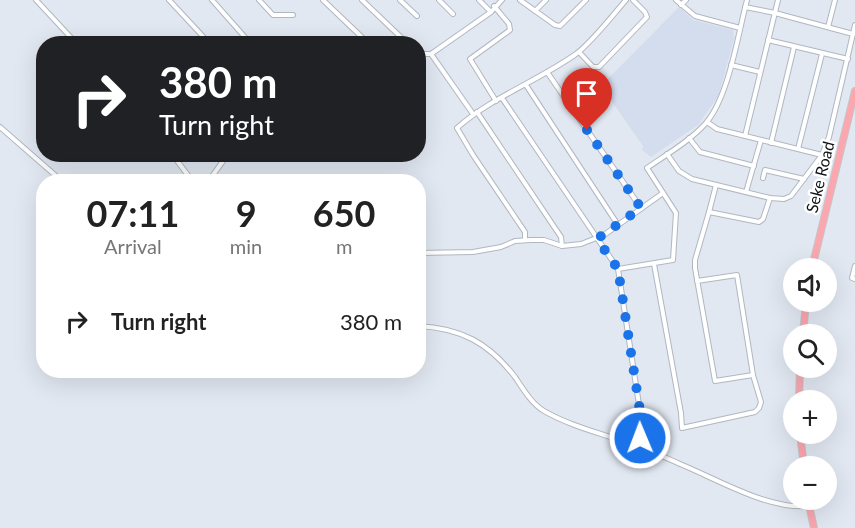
<!DOCTYPE html>
<html lang="en">
<head>
<meta charset="utf-8">
<style>
	body { margin:0; font-family:Lato,sans-serif; background:#f6f6f6; color:#222; height:100vh; display:flex; flex-direction:column; font-size:22px; white-space:nowrap }
	* { box-sizing:border-box; margin:0 }
	p { font-size:20px; color:#767676 }
	.icon { flex:none; width:33px; height:33px; fill:none; stroke:currentColor; stroke-width:2; stroke-linecap:round; stroke-linejoin:round }
	.map { position:relative; flex:1; overflow:hidden }
	.side { position:absolute; left:36px; top:174px; width:390px; height:204px; display:flex; flex-direction:column; background:#fff; border-radius:24px; box-shadow:0 6px 24px #0002 }
	.side>* { flex:none }
	.guide { position:absolute; left:36px; top:36px; width:390px; height:126px; border-radius:24px; box-shadow:0 6px 24px #0002; background:#202124; color:#fff; overflow:hidden }
	.tools { position:absolute; left:783px; top:258px; display:grid; gap:12px }
	.tools a { display:grid; place-items:center; width:54px; height:54px; border-radius:50%; background:#fff; box-shadow:0 6px 24px #0002; font-size:30px }
	.pin { position:absolute; display:grid; place-items:center; width:51px; height:51px; color:#fff; margin:-62px -26px; border-radius:50% 50% 50% 0; rotate:-45deg; box-shadow:0 0 6px #0007 }
	.pin .icon { rotate:45deg }
	.me { position:absolute; width:66px; margin:-33px; rotate:359deg; stroke-linejoin:round; filter:drop-shadow(0 0 4px #0008) }
	.turn { display:flex; align-items:center; gap:21px; height:126px; padding:0 24px; font-size:27px }
	.turn .icon { width:78px; height:78px; stroke-width:2.5 }
	.turn b { display:block; font-size:42px; line-height:51px }
	.eta { display:flex; justify-content:space-evenly; align-items:center; height:102px; text-align:center }
	.eta b { font-size:36px; font-weight:700; line-height:42px }
	ul { padding:0; list-style:none }
	li { display:flex; align-items:center; gap:18px; height:90px; padding:0 24px }
	li div { flex:1 }
	li b { display:block; font-size:22px }
	li em { font-style:normal }
	.map>svg:first-child { display:block }
	.built { fill:#d3ddee }
	.lines { fill:none; stroke-linecap:round; stroke-linejoin:round }
	.street-casing { stroke:#b1b7c1; stroke-width:6 }
	.primary-casing { stroke:#c5c6c7; stroke-width:8 }
	.street { stroke:#fff; stroke-width:4 }
	.primary { stroke:#fca7b0; stroke-width:6 }
	.route { stroke:#1a73e8; stroke-width:10; stroke-dasharray:0 18 }
	.labels { text-anchor:middle; stroke-width:5; stroke-linejoin:round; paint-order:stroke }
	.street-label { font-size:16px; fill:#0e1014; stroke:#fff }
</style>
</head>
<body>
<div class="map">
<svg width="855" height="528" viewBox="0 0 855 528">
	<rect width="100%" height="100%" fill="#e2e8f2"/>
	<path class="built" d="M679 7 693 20 733 30 734 38 719 95 698 125 651 157 642 150 643 146 604 90 603 84Z"/>
	<g class="lines">
		<defs>
			<g id="street">
				<path d="M36 0 77 44"/>
				<path d="M169 0 210 44"/>
				<path d="M212 0 251 44"/>
				<path d="M259 0 273 15H293"/>
				<path d="M323 0 369 44"/>
				<path d="M362 0 408 44"/>
				<path d="M400 0 417 16"/>
				<path d="M439 0 453 14"/>
				<path d="M479 0 491 12 502 0"/>
				<path d="M520 0 555 25 560 26 586 0"/>
				<path d="M676 0 695 16 740 28"/>
				<path d="M681 5 686 0"/>
				<path d="M494 6 509 24 510 30 470 59 496 101"/>
				<path d="M745 7 775 13 853 34"/>
				<path d="M535 11 546 0"/>
				<path d="M828 27 835 0"/>
				<path d="M768 40 848 59"/>
				<path d="M579 52 593 67H599L647 17 645 12 633 0"/>
				<path d="M418 54H431L491 12"/>
				<path d="M431 54 473 114"/>
				<path d="M731 65 760 72"/>
				<path d="M547 72 641 208"/>
				<path d="M526 85 618 225"/>
				<path d="M502 98 618 269 673 260 676 213 647 168C667 154 690 141 706 123 729 96 738 34 747 0"/>
				<path d="M477 112 561 237 562 246"/>
				<path d="M707 122 717 129 822 155"/>
				<path d="M0 127 63 182"/>
				<path d="M745 136 778 0"/>
				<path d="M689 138 700 152 754 166"/>
				<path d="M771 143 794 47"/>
				<path d="M798 149 822 54"/>
				<path d="M172 154 193 182"/>
				<path d="M667 154 679 171 692 179 770 198 784 199 791 196 822 155 829 137 855 25"/>
				<path d="M763 178 765 170 804 179"/>
				<path d="M208 182 228 154"/>
				<path d="M716 185 709 212 759 222 763 219 770 198"/>
				<path d="M746 192 761 140"/>
				<path d="M709 212 695 260V268L715 381 753 375"/>
				<path d="M525 240V232L473 155 457 128C492 97 538 81 576 54 592 42 612 16 626 0"/>
				<path d="M418 253 473 252 501 247 515 241 531 240H544L562 246 581 244 604 235 663 193"/>
				<path d="M654 264 681 413 682 428 755 412 759 408 761 402 753 375 737 275 697 281"/>
				<path d="M855 266 852 278 855 279"/>
				<path d="M618 269 640 411V438L635 446"/>
				<path d="M418 326C461 328 489 343 515 377 523 389 532 404 544 411 572 427 604 434 634 445 649 451 665 457 680 464 717 479 768 510 809 506"/>
			</g>
			<g id="primary">
				<path d="M812 268 855 91"/>
				<path d="M803 334 806 302"/>
				<path d="M799 400 800 368"/>
				<path d="M800 434 804 466"/>
				<path d="M808 500 814 528"/>
			</g>
		</defs>
		<use href="#street" class="street-casing"/>
		<use href="#primary" class="primary-casing"/>
		<use href="#street" class="street"/>
		<use href="#primary" class="primary"/>
	</g>
	<g class="lines">
		<path class="route" d="M587 130 641 208 597 239 618 269 640 411V438"/>
	</g>
	<g class="labels">
		<g class="street-label">
			<text transform="translate(820 177) rotate(-76)" y="6">Seke Road</text>
		</g>
	</g>
</svg>
<div class="tools">
<a><svg class="icon" aria-label="sound" viewBox="0 0 24 24"><path d="M4 9h4l5-4v14l-5-4H4zM17 9q2 3 0 6"/></svg></a>
<a><svg class="icon" aria-label="search" viewBox="0 0 24 24"><circle cx="10" cy="10" r="6"/><path d="M15 15l6 6"/></svg></a>
<a>+</a>
<a>−</a>
</div>
<div class="pin" style="left:587px;top:130px;background:#d93025"><svg class="icon" aria-label="arrive" viewBox="0 0 24 24"><path d="M6 21V4h12l-3 4 3 4H6"/></svg></div>
<svg class="me" style="left:640px;top:438px" viewBox="-20 -20 40 40"><circle r="17" fill="#1a73e8" stroke="#fff" stroke-width="3"/><path d="M0-11L8 9 0 5-8 9z" fill="#fff"/></svg>
<div class="guide">
<div class="turn"><svg class="icon" aria-label="right" viewBox="0 0 24 24"><path d="M7 20v-9h11M14 6l5 5-5 5"/></svg><div><b>380 m</b>Turn right</div></div>
</div>
<section class="side">
<div class="eta">
<div><b>07:11</b><p>Arrival</p></div>
<div><b>9</b><p>min</p></div>
<div><b>650</b><p>m</p></div>
</div>
<ul>
<li><svg class="icon" aria-label="right" viewBox="0 0 24 24"><path d="M7 20v-9h11M14 6l5 5-5 5"/></svg><div><b>Turn right</b></div><em>380 m</em></li>
</ul>
</section>
</div>
</body>
</html>
